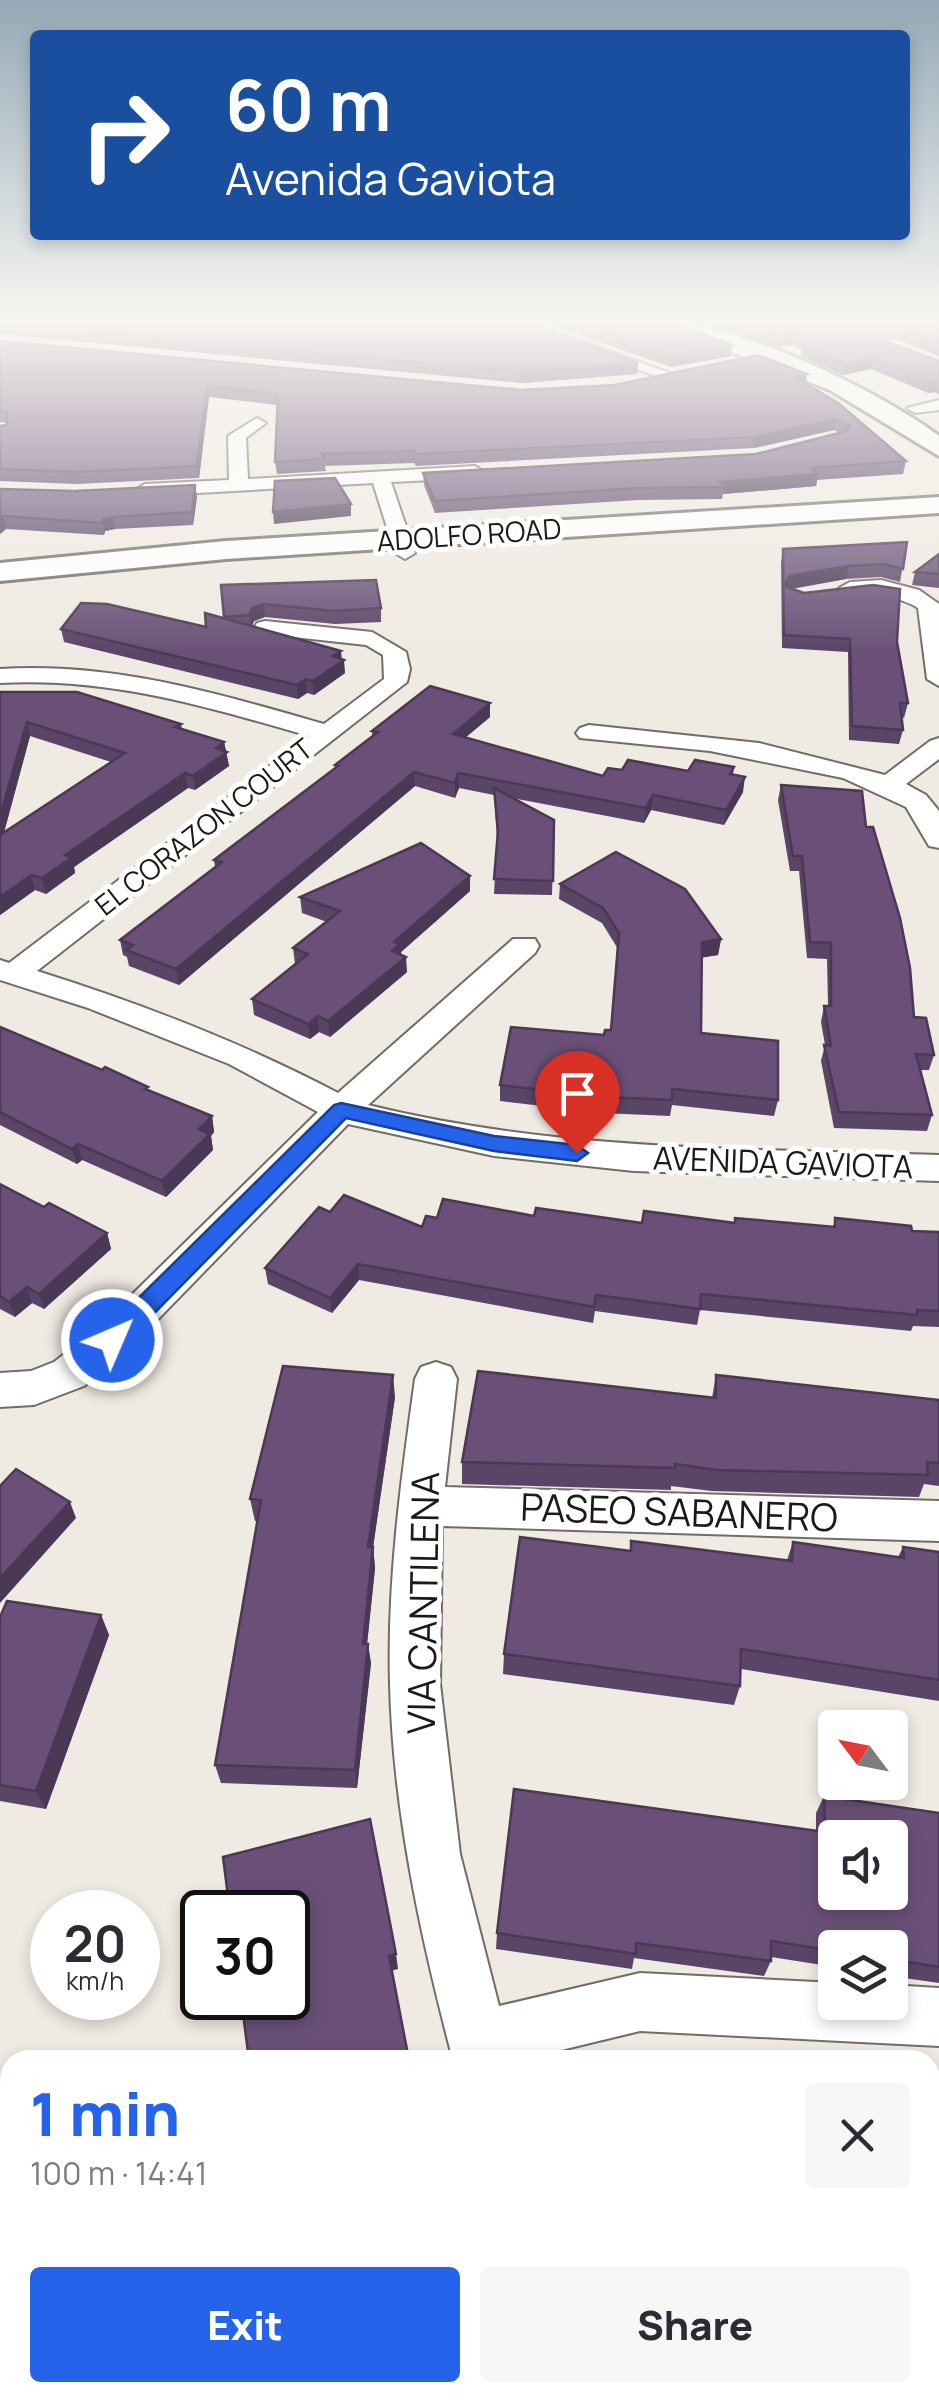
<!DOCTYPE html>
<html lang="en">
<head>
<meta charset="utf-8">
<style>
	body { margin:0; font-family:Manrope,sans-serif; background:#f7f7f7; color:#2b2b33; height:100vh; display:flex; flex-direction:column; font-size:38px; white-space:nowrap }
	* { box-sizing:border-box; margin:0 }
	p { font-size:32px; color:#7c7c81 }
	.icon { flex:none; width:55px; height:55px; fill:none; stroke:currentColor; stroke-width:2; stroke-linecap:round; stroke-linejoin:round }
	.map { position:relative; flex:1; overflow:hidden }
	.side { position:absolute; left:0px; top:2050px; width:940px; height:352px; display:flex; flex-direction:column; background:#fff; border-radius:30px 30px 0 0; box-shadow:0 5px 15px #0003 }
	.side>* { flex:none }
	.hud { position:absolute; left:30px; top:30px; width:880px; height:210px; border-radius:10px; box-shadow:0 5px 15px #0003; background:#1a4fa0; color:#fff; overflow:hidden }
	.needle { width:65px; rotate:302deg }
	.fabs { position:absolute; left:818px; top:1710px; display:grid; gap:20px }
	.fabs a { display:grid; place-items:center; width:90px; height:90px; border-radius:10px; background:#fff; box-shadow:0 5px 15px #0003; font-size:50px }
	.speed { position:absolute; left:30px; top:1890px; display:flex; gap:20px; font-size:50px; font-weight:700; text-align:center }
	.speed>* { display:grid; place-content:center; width:130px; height:130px; border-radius:50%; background:#fff; box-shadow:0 5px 15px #0003; line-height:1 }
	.speed small { font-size:25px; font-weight:400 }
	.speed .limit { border:5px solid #111; border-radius:15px; background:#fff; color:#111 }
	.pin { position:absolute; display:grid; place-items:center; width:85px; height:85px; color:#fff; margin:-102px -42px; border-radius:50% 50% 50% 0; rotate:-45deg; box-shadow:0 0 10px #0007 }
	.pin .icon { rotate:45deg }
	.me { position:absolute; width:110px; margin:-55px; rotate:45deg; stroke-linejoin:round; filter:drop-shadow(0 0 8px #0008) }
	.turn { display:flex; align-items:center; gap:35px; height:210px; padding:0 30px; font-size:45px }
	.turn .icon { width:130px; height:130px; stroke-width:2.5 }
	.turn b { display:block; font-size:70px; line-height:85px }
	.round { display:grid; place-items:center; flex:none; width:105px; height:105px; border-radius:10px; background:#f7f7f7 }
	.head { display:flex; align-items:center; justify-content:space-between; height:170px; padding:0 30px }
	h1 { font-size:60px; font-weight:800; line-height:75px; color:#2563eb }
	.button { display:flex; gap:20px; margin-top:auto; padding:20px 30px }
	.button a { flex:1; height:115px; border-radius:10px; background:#2563eb; color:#fff; font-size:40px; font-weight:800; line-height:115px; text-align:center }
	.button a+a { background:#f7f7f7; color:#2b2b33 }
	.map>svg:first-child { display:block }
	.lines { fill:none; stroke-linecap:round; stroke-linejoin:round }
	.minor-casing { stroke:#716d66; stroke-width:4 }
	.secondary-casing { stroke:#716d66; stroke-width:6 }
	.minor { fill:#fff; fill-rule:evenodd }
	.secondary { fill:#fff; fill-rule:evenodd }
	.wall { fill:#5b4567; fill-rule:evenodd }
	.shaded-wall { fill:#4a3854 }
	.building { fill:#6a5078; stroke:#4a3854; stroke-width:2.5; fill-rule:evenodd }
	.route { fill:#2563eb; stroke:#184099; stroke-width:2.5 }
	.labels { text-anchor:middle; stroke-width:10; stroke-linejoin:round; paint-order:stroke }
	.far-street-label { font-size:28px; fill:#1c1a17; stroke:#fff }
	.street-label { font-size:32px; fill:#1c1a17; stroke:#fff }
	.near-street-label { font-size:38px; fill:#1c1a17; stroke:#fff }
</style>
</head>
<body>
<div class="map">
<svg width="939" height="2402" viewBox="0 0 939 2402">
	<rect width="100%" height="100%" fill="#efeae2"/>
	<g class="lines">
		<defs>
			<g id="minor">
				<path d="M494 317H515L681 377 667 380Z"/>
				<path d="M939 400V410L915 413 907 408Z"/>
				<path d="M257 418 266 423 246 438 248 479 475 466 484 472 475 478 391 482 415 553 405 559 395 553 373 483 145 496 135 490 145 484 229 480 228 436Z"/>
				<path d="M881 580 919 590 939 604V686L927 679 918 608C892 591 850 597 839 588L850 582Z"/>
				<path d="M265 621 372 632 406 652 410 669 407 682 37 971C142 1004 241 1042 338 1093L513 939H535L539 946 535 953 368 1105C555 1151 747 1149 939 1155V1181L634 1171 494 1156 348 1124 127 1351 84 1386 34 1405 0 1407V1373L31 1371 54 1362 97 1329 318 1112 229 1064 88 1008 0 980V960L9 963 309 736C205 706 109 677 0 683V669C113 662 216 693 324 724L384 679 383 655 366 645 257 633 254 628 257 623Z"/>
				<path d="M589 725 759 743 885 775 930 741 939 738V759L906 784 926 795 939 811V848L929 846 906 807 843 778 710 751 580 738 576 733 580 728Z"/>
				<path d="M436 1362 451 1367 457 1379 445 1487 939 1501V1541L442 1526 440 1684 460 1854 499 2006 640 1973 835 1983V2002H890V1985L939 1988V2046L640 2031 520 2060H453C421 1939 393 1811 390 1684 387 1582 401 1480 415 1379L421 1367Z"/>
				<path d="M0 2255 10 2259V2351L0 2347Z"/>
				<path d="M10 2368V2392H68L71 2402H3L0 2392Z"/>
				<path d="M582 2392H650L654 2402H586Z"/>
			</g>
			<g id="secondary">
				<path d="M641 317C724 317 872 386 939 436V456L830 390Z"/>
				<path d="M939 497V513L226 559 0 581V563L226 541Z"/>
			</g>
		</defs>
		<use href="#minor" class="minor-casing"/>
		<use href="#secondary" class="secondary-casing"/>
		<use href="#minor" class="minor"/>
		<use href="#secondary" class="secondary"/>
	</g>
	<g class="wall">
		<path d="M0 317 638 363 637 374 521 383 0 334Z"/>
		<path d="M526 317H658L732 345 731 356 671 367Z"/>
		<path d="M665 317H939V356L898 340H887L888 342 939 361V395L935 392 928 393 871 369 843 375 801 356V350L793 345 778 347 714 325Z"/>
		<path d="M0 341 521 390 806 384 906 461 903 474 817 480 816 486 723 494 722 499 638 500 435 513 424 485 423 473 756 454 839 433 834 430 754 448 416 466 414 463 325 466 326 471 277 474 275 462 278 405 209 397 199 478 77 484 0 481V426L7 425V423L0 422Z"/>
		<path d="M195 485 197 497 193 525 115 529 105 531 104 535 6 529 0 534V489L75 491Z"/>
		<path d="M907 542 900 582 881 577 846 579 792 589 897 642 908 703 904 718 902 717 903 730 899 744 849 740 848 652 782 648 781 562 783 549Z"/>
		<path d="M939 554V588L912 585 915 572Z"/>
		<path d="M221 585 381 608V622L335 624 265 617 254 621 252 626 342 659 345 673 314 695 307 693 298 699 64 642 61 629 206 627 225 619Z"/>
		<path d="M0 692 181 724 182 729 224 742 229 766 195 790 188 788 74 867 75 873 46 894 35 890 0 915ZM30 736 111 762 4 833Z"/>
		<path d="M490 703V717L466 737 603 776 622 770 688 771 734 767 733 775 743 792 724 825 651 810 644 823 512 798 554 820 552 895 494 894 497 840 494 795 459 788 455 798 415 786 179 985 129 966 127 957 123 955 120 940 215 867 214 860 335 768V765L372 736V731Z"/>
		<path d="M781 785 866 827 914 1017 934 1055 929 1070H920L932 1115 927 1131 834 1128 821 1061 825 1045 821 1022 824 1006H828L827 959 807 958 799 871H790L778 800Z"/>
		<path d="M560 884 721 939 718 955 702 957 701 1033 778 1100 774 1116 672 1105 670 1116 602 1113 500 1101V1085L604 1035 611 1030 618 949 602 923 559 899Z"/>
		<path d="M470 891 401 952 407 972 330 1037 319 1032 310 1039 254 1015 252 999 295 964 293 948 327 922 302 913 300 897Z"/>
		<path d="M0 1027 212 1116 214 1132 211 1136 213 1150 166 1197 82 1160 77 1164 0 1125Z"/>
		<path d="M0 1184 44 1207 107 1233 111 1249 44 1309 32 1303 15 1317 0 1309Z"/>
		<path d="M330 1212 422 1227 437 1218 534 1216 642 1223H734L735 1218 833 1227 835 1218 912 1231 939 1232V1327L913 1326 911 1331 700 1310 697 1325 595 1311 593 1323 359 1280 332 1313 268 1284 265 1268Z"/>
		<path d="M716 1375 939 1400V1486L924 1484 919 1497 712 1491 671 1486V1490L462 1484V1462L712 1398Z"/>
		<path d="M395 1397 373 1547 375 1568 367 1644 371 1663 357 1788 221 1783 215 1765 257 1521H255L250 1499Z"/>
		<path d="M631 1541 787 1560 793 1542 898 1557 903 1547 939 1552V1701L741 1669 740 1686 734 1705 503 1674 504 1654 630 1551Z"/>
		<path d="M101 1615 109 1635 46 1809 0 1801V1617Z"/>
		<path d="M824 1796 939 1813V1983L890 1976V1948H835V1967L771 1957V1961L764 1976 634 1958 632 1969 496 1949 497 1933 816 1831V1813Z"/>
		<path d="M930 2079 939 2080V2298H930Z"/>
	</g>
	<g class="shaded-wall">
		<path d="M795 334 793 345 778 347 779 336Z"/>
		<path d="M732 345 731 356 671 367 672 356Z"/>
		<path d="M873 358 871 369 843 375 845 364Z"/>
		<path d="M638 363 637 374 521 383V372Z"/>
		<path d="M807 374 806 385 795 377Z"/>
		<path d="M937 381 935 392 928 393 930 382Z"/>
		<path d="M207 386 209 397 199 478 197 466Z"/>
		<path d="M836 419 834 430 754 448 755 437Z"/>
		<path d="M818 474 816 486 723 494 724 487 720 482Z"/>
		<path d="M195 485 197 497 193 525 192 512Z"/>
		<path d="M351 504V516L274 524 273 512Z"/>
		<path d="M3 516 6 529 0 534V519Z"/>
		<path d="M113 517 115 529 105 531 104 535 103 519Z"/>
		<path d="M849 566 846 579 787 589 783 586 790 576Z"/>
		<path d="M264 604 265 617 254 621 251 629 249 615 252 608Z"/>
		<path d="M341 651 342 661 344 660 345 673 314 695 313 681 333 656Z"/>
		<path d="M306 679 307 693 298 699 297 685Z"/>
		<path d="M490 703V717L453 748V734Z"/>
		<path d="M27 722 30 736 0 846V816Z"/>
		<path d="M224 742 229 766 195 790 193 776 216 748Z"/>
		<path d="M414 772 415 786 179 985 176 969Z"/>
		<path d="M185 773 188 788 74 867 75 873 46 894 42 878 65 855Z"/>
		<path d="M458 773 459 788 455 798V783Z"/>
		<path d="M745 777 743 792 724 825 726 810Z"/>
		<path d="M653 795 651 810 644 823 646 808Z"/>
		<path d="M31 875 35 890 0 915V897Z"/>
		<path d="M470 876V891L401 952V960L393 966 394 942Z"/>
		<path d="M721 939 718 955 700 958 702 942Z"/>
		<path d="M406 957 407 972 330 1037 328 1021Z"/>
		<path d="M318 1016 319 1032 310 1039 308 1024Z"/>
		<path d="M212 1116 214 1132 211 1136 213 1150 166 1197 162 1181 199 1129Z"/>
		<path d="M78 1144 82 1160 77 1164 72 1149Z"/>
		<path d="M107 1233 111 1249 44 1309 39 1294Z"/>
		<path d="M358 1264 359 1280 332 1313 330 1298Z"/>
		<path d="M27 1287 32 1303 15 1317 9 1302Z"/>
		<path d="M393 1375 395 1397 370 1568 368 1547Z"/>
		<path d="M70 1502 76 1518 0 1603V1578Z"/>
		<path d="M373 1547 375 1568 365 1663 363 1644Z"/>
		<path d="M101 1615 109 1635 46 1809 36 1791Z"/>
		<path d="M368 1644 371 1663 357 1788 355 1770Z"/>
		<path d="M396 1954 398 1969 391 1971 389 1956Z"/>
	</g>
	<g class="building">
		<path d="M0 317H513L638 363 521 372 0 324Z"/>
		<path d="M556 317H658L732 345 672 356Z"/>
		<path d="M722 317H939V344L900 329 886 330 888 342 939 361V382H930L873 358 845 364 803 345V339L795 334 779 336Z"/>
		<path d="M0 341 521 390 615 385 758 355 807 374 795 377 838 403 906 461 812 468 818 474 720 482 724 487 639 488 435 501 423 473 756 454 847 431 850 426 836 419 755 437 416 454 414 451 322 454 325 459 275 462 278 394 207 386 197 466 75 472 0 469V426L7 425V412L0 411Z"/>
		<path d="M335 478 351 504 273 512 275 481Z"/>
		<path d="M195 485 192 512 113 517 103 519 102 523 3 516 0 519V489L75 491Z"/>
		<path d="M907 542 903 569 884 564 849 566 790 576 784 586 804 593 873 585 900 589 897 642 908 703H900L903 730 852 726 850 639 784 635 783 549Z"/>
		<path d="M939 554V574L915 572Z"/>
		<path d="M376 580 381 608 334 611 264 604 252 608 249 615 224 617 221 585Z"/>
		<path d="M81 603 107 604 206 627 205 613 341 651 333 656 344 660 313 681 306 679 297 685 61 629Z"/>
		<path d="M430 686 490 703 453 734 603 776 608 768 622 770 628 760 688 771 695 760 734 767 730 774 745 777 726 810 653 795 646 808 458 773 455 783 414 772 176 969 126 950 133 945 120 940 222 862 214 860 338 766 335 765 378 732 372 731Z"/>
		<path d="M0 692H77L181 724 175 727 224 742 216 748 227 752 193 776 185 773 65 855 71 858 42 878 31 875 0 897V835L125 753 27 722 0 816Z"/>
		<path d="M781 785 862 791 866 827H873L900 918 910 968 914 1017 926 1018 934 1055 916 1054 932 1115 839 1112 824 1045 831 1046 824 1006H831V943L810 942 802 856H793Z"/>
		<path d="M494 788 554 820 553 881 494 879 498 831Z"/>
		<path d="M421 843 470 876 394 942 400 944 392 951 406 957 328 1021 318 1016 308 1024 252 999 308 954 293 948 340 911 300 897Z"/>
		<path d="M616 852 685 889 721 939 702 942 701 1033 778 1041V1100L672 1089V1100L604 1097 500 1085 511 1027 604 1035 605 1030H611L619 933 603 908 560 884Z"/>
		<path d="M0 1027 102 1070 105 1067 148 1087 145 1089 212 1116 199 1129 210 1134 162 1181 78 1144 72 1149 0 1112Z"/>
		<path d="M0 1184 44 1207 49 1203 107 1233 39 1294 27 1287 9 1302 0 1296Z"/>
		<path d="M344 1195 422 1227 426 1216 437 1218 443 1199 534 1216 536 1208 642 1223 644 1211 735 1223V1218L835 1227V1218L911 1226 912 1231 939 1232V1311L917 1310V1315L701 1294 700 1309 596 1295 594 1307 358 1264 330 1298 265 1268 319 1207 330 1212Z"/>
		<path d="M283 1366 393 1375 368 1547H373L363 1644H368L355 1770 215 1765 261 1500 250 1499Z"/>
		<path d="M478 1371 716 1398V1375L939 1400V1463L927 1462 928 1475 716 1470 675 1464V1468L462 1462Z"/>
		<path d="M16 1469 70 1502 0 1578V1486Z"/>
		<path d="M520 1537 631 1551V1541L792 1561 793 1542 904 1558 903 1547 939 1552V1680L741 1649 740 1686 504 1654Z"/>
		<path d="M7 1601 101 1615 36 1791 0 1785V1617Z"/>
		<path d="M514 1789 825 1832 824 1796 939 1813V1967L890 1959V1948H835V1951L771 1941V1961L636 1943V1954L497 1933ZM835 1838H890V1892H835Z"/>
		<path d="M370 1819 396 1954 389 1956 409 2060H249L241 1998H288V1912H230L223 1857Z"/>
		<path d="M930 2079 939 2080V2290L930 2289Z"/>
		<path d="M321 2392H529L534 2402H325Z"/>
	</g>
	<linearGradient id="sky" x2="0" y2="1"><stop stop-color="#94a9b6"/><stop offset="0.49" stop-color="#f8f6f2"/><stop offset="1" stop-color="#f8f6f2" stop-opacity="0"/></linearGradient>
	<rect width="939" height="653" fill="url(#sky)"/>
	<path class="route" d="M341 1103 494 1136 577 1145 588 1153 577 1161 494 1151 346 1118 121 1347H103L100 1340 103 1333 334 1105Z"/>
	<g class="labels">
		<g class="far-street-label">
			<text transform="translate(469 535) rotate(-4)" y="10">ADOLFO ROAD</text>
			<text transform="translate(204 827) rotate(-38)" y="10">EL CORAZON COURT</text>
		</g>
		<g class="street-label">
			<text transform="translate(783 1163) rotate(2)" y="11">AVENIDA GAVIOTA</text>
		</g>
		<g class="near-street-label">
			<text transform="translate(679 1513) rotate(2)" y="13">PASEO SABANERO</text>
			<text transform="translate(424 1603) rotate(-89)" y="13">VIA CANTILENA</text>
		</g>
	</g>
</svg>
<div class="fabs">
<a><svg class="needle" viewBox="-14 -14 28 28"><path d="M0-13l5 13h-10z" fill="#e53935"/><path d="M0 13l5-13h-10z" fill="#7c7c81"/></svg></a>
<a><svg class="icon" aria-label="sound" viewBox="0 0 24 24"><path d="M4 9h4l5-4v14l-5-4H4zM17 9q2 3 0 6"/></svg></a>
<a><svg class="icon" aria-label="layers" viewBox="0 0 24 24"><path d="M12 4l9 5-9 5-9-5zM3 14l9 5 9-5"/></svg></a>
</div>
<div class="speed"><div>20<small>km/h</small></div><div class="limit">30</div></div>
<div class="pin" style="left:577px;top:1153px;background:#d93025"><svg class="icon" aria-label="arrive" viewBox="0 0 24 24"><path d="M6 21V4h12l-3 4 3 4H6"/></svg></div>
<svg class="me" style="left:112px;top:1340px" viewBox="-20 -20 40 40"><circle r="17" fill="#2563eb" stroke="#fff" stroke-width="3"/><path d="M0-11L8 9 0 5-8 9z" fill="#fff"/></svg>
<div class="hud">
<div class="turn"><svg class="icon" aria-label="right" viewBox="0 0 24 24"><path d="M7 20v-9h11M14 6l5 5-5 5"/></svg><div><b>60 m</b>Avenida Gaviota</div></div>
</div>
<section class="side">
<div class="head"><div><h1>1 min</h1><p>100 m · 14:41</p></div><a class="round"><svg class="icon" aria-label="close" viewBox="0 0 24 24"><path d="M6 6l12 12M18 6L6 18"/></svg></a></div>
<div class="button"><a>Exit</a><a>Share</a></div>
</section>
</div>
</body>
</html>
